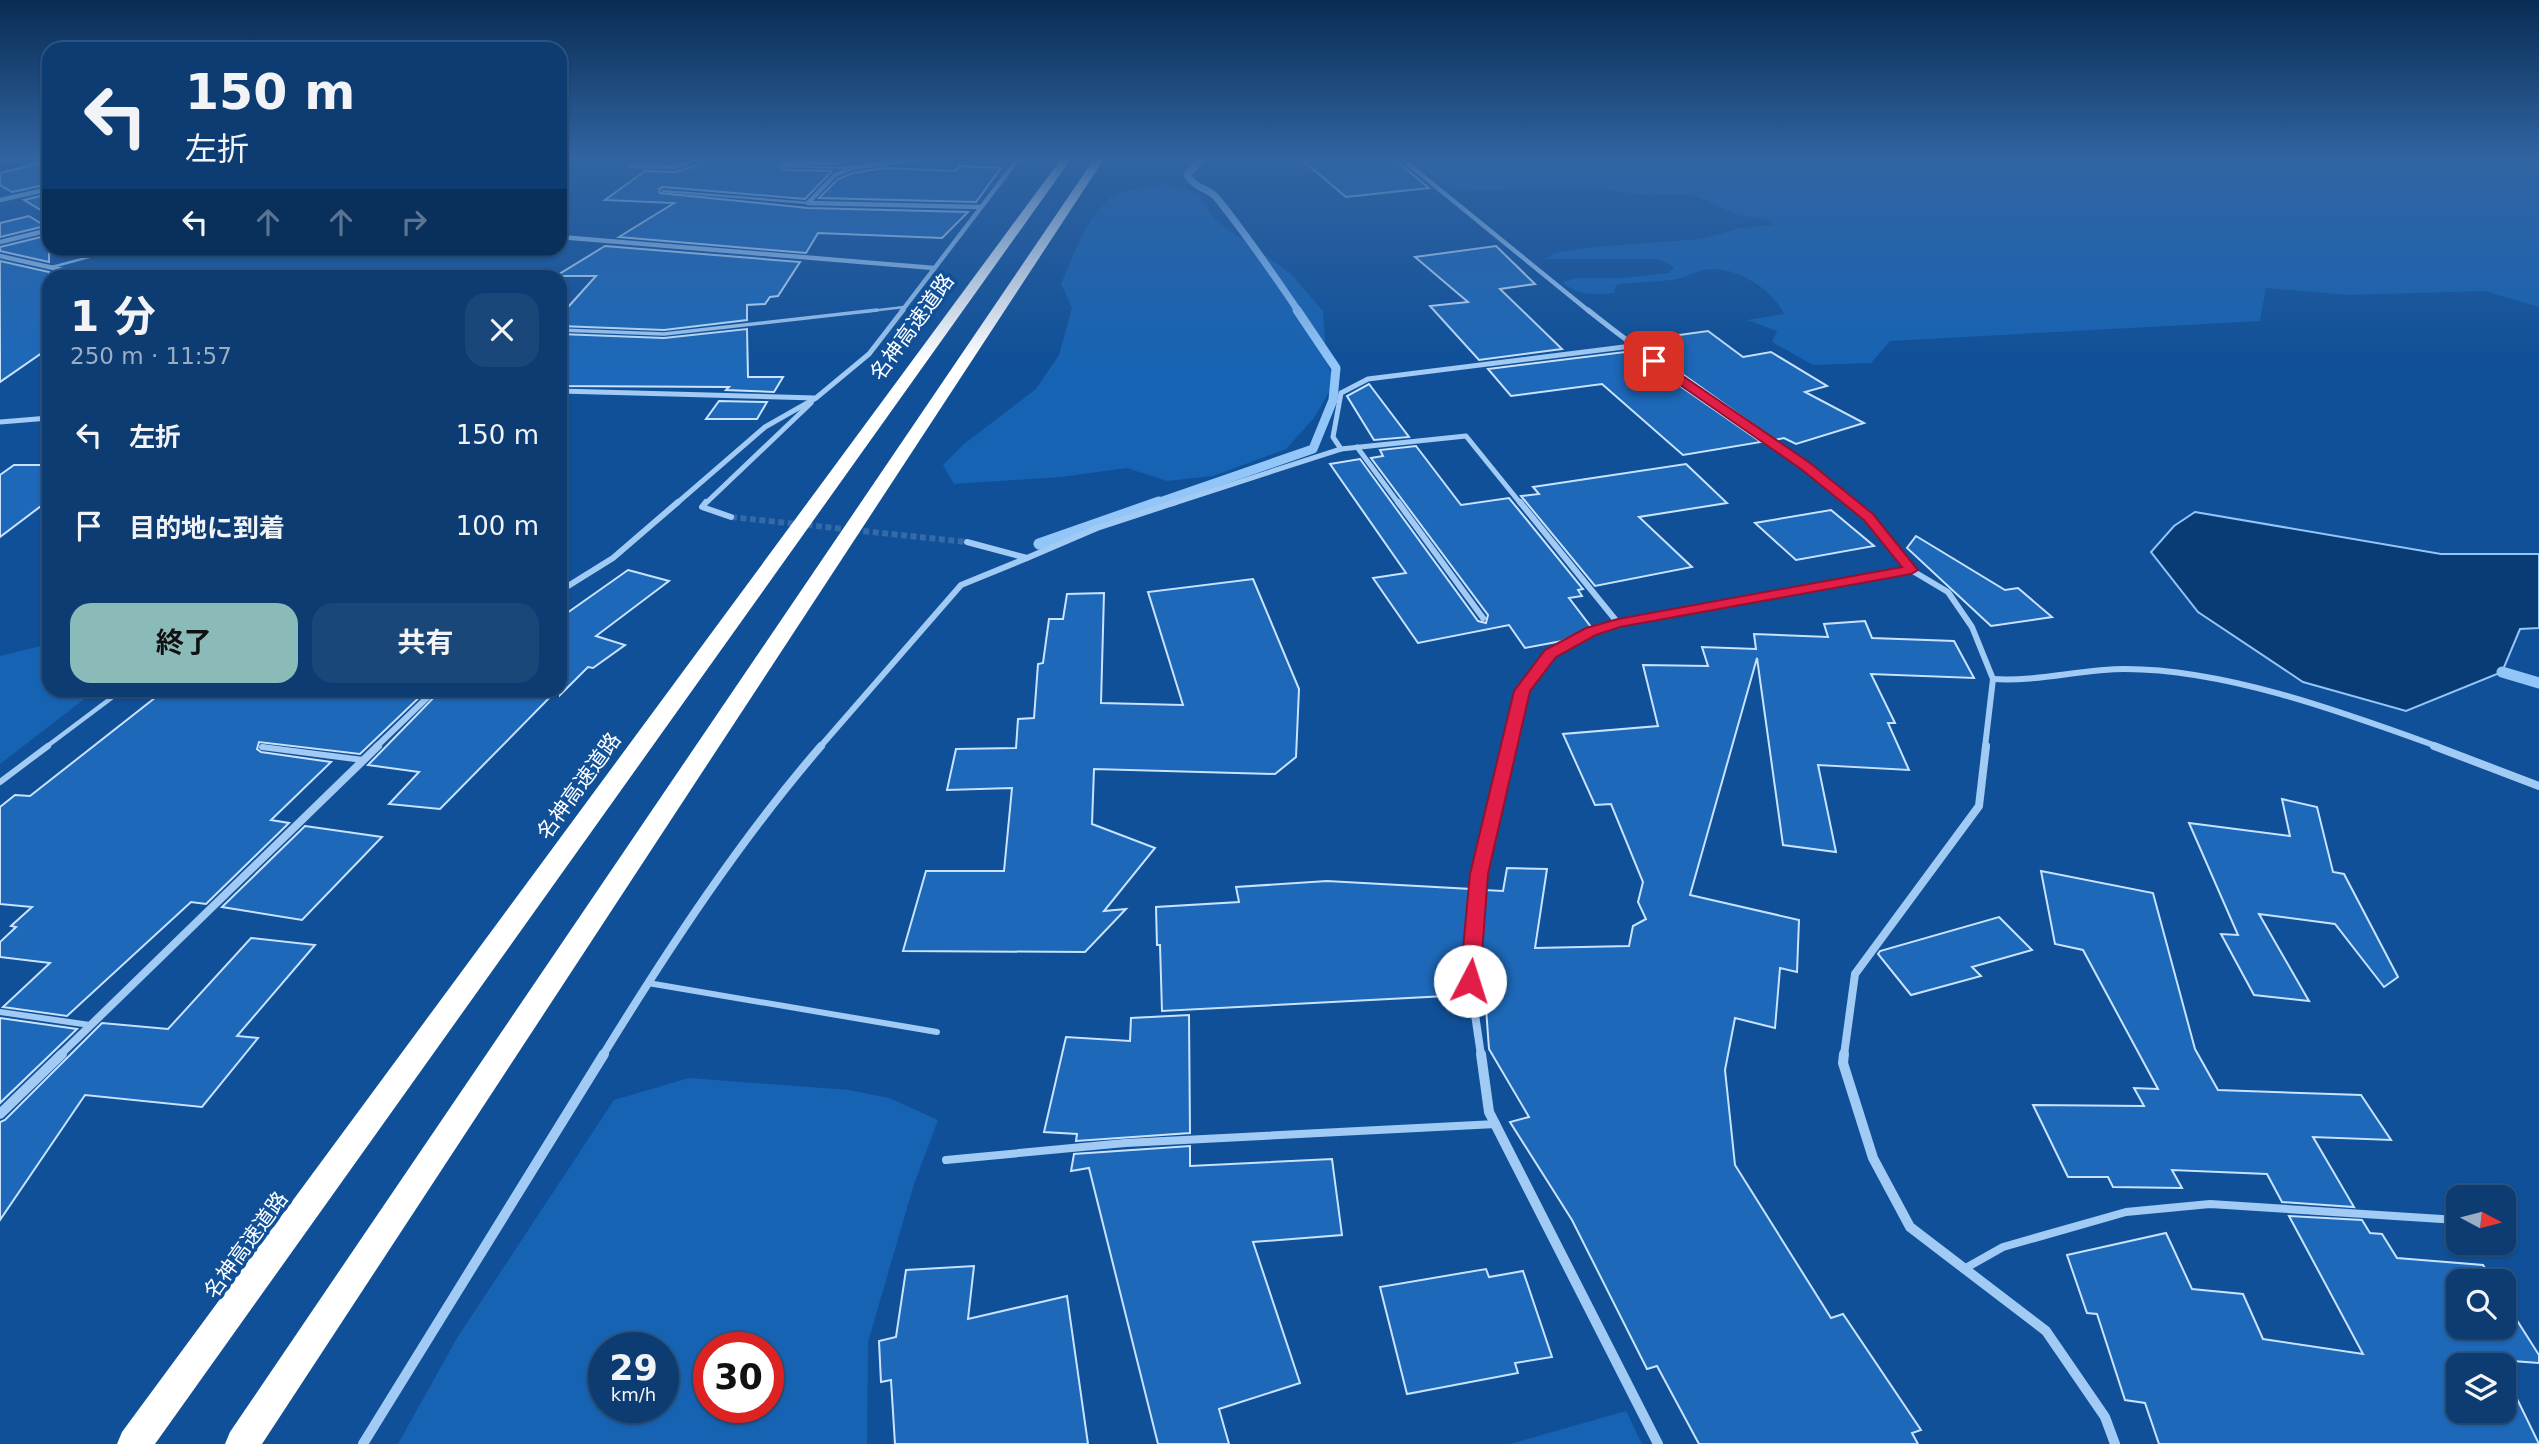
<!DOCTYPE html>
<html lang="ja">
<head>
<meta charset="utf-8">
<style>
	body { margin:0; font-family:"DejaVu Sans","Noto Sans JP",sans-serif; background:#1a477a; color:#f1f3f6; height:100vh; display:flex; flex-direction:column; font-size:26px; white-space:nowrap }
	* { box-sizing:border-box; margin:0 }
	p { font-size:23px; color:#9aadc4 }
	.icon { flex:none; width:38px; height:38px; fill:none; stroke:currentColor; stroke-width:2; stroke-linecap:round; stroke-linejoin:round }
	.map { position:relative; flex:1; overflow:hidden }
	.details { position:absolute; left:42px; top:270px; width:525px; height:427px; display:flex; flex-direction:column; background:#0c3c72; border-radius:21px; box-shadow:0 2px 5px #0004,0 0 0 2px #2c5684 }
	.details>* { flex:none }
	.banner { position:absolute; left:42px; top:42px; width:525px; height:214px; border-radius:21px; box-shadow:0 2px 5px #0004,0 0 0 2px #2c5684; background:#0c3c72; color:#f1f3f6; overflow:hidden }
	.needle { width:46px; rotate:97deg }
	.buttons { position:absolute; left:2446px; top:1185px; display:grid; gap:14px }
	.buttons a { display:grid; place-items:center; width:70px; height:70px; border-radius:14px; background:#0c3c72; box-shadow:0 2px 5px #0004,0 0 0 2px #2c5684; font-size:35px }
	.speed { position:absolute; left:588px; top:1332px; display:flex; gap:14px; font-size:35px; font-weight:700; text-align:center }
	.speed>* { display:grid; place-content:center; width:91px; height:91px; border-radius:50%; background:#0c3c72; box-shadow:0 2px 5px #0004,0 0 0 2px #2c5684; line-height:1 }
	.speed small { font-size:18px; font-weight:400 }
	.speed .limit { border:10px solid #d22; background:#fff; color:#111 }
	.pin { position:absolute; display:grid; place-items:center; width:60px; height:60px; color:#fff; margin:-30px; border-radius:14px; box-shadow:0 4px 10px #0006 }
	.me { position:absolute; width:77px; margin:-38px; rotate:5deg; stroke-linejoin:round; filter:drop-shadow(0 0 5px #0008) }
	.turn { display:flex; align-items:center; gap:24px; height:147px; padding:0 28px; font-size:32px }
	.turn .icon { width:91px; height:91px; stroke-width:2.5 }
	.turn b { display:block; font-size:49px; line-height:60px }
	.lanes { display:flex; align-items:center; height:66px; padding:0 28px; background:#0003; justify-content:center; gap:35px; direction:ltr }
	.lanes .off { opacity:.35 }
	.round { display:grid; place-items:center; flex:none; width:74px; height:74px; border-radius:21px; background:#1a477a }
	.overview { display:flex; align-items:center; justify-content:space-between; height:119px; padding:0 28px }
	h1 { font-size:42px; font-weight:700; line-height:52px }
	.primary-button { display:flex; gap:14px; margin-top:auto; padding:14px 28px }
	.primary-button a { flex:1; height:80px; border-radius:21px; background:#8bbbb9; color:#111; font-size:28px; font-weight:700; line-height:80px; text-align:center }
	.primary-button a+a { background:#1a477a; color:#f1f3f6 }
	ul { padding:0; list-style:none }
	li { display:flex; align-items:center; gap:21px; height:91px; padding:0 28px }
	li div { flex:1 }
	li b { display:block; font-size:26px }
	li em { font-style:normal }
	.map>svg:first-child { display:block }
	.green { fill:#1763b3; fill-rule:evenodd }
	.water { fill:#093b74; stroke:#92c5f8; stroke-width:2 }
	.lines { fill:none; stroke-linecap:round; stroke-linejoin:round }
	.stream-far2 { stroke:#92c5f8; stroke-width:7 }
	.stream-far1 { stroke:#92c5f8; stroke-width:9 }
	.stream { stroke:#92c5f8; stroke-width:11 }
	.river { fill:#093b74; fill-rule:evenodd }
	.building { fill:#1d68b8; stroke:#c9e3fe; stroke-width:2 }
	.street-tunnel { stroke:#346aa7; stroke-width:6; stroke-dasharray:6 3.5; stroke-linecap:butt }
	.path { stroke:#a1caf4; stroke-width:2.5; stroke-dasharray:2 2.5; stroke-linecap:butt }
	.lane-far4 { stroke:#a1caf4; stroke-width:2.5 }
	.lane-far3 { stroke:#a1caf4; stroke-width:3.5 }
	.lane-far2 { stroke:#a1caf4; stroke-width:4.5 }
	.lane-far1 { stroke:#a1caf4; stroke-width:6 }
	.lane { stroke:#a1caf4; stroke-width:8 }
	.street-far4 { stroke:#a1caf4; stroke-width:4.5 }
	.street-far3 { stroke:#a1caf4; stroke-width:5 }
	.street-far2 { stroke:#a1caf4; stroke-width:6 }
	.street-far1 { stroke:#a1caf4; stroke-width:8 }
	.street { stroke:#a1caf4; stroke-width:10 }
	.highway { fill:#fff; fill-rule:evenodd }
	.route { fill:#e11d48; stroke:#92132f; stroke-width:2 }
	.labels { text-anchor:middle; stroke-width:7; stroke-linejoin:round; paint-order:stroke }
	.street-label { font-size:21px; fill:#fff; stroke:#105098 }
</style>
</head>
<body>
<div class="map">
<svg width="2539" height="1444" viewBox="0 0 2539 1444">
	<rect width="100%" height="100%" fill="#105098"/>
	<g class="green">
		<path d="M1412 159H2539V307L2485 291 2348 295 2266 288 2260 321 1890 341 1871 363 1813 365 1772 342 1777 331 1747 320 1784 314C1772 288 1733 264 1703 270 1694 272 1686 277 1677 279 1657 283 1636 281 1616 285L1614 293C1593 295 1578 296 1562 282L1577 278H1624L1669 273 1674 267 1659 259H1545L1554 253 1593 247 1701 239 1741 228 1774 225 1769 220 1737 215 1691 194 1647 195 1604 189 1553 188 1459 191 1446 186Z"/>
		<path d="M1163 184 1198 193 1215 220 1290 273 1323 311 1326 360 1335 382 1314 418 1286 449 1213 476 1167 481 1127 468 1061 477 954 484 943 465 964 444 1036 389 1059 355 1072 308 1061 284C1073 258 1091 202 1120 193 1133 188 1149 187 1163 184Z"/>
		<path d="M49 644V690H96L0 764V656Z"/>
		<path d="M689 1078 849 1090 889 1098 938 1120 914 1184 868 1342 867 1444H398L457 1338 614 1100ZM604 1348H663V1407H604ZM709 1348H768V1407H709Z"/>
		<path d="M1626 1411 1642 1444H1510Z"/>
	</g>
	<path class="water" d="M2195 512 2441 554H2539V628L2520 629 2502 672 2406 711 2303 682 2198 612 2151 552 2174 526Z"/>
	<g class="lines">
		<path class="stream-far2" d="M1202 159 1187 175C1198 191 1206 186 1216 197 1246 234 1272 272 1299 312"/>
		<path class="stream-far1" d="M1154 504 1313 449 1333 400 1336 368 1297 310"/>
		<g class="stream">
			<path d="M1039 544 1159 502"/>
			<path d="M2502 672 2539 683"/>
		</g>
		<path class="river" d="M0 159H47L41 167 0 178Z"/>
	</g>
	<g class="building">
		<path d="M704 159H842L837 164 782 163 781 167 785 170 832 171 805 199 663 187 659 189 660 193 808 208 968 212 942 238 818 233 806 253 619 237 674 203 605 200 645 171 676 172 701 164Z"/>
		<path d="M1301 159H1394L1429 188 1346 197Z"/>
		<path d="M49 161V184L12 192 0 185V173Z"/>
		<path d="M960 166 1001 168 976 202 819 198 838 179 853 173 884 168 955 171Z"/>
		<path d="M49 194V215L24 200Z"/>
		<path d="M29 216 45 226 0 237V223Z"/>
		<path d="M49 235V262L0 251V247Z"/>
		<path d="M605 246 800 262 778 296 770 297 765 304 747 305V320L664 330 560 326V316L596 276H556Z"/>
		<path d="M1496 246 1535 284 1500 289 1562 349 1479 360 1430 306 1468 302 1415 257Z"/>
		<path d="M0 261 49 272V348L0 382Z"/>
		<path d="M747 329 748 377H783L774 392 726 390 729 387 560 386V334L664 338Z"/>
		<path d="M1708 331 1743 357 1771 352 1827 386 1805 392 1864 423 1796 444 1784 438 1775 440 1636 341Z"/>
		<path d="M1633 351 1683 388 1761 442 1683 455 1602 384 1511 396 1488 369Z"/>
		<path d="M1369 384 1409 437 1374 440 1347 396Z"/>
		<path d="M719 401 767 402 757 419H706Z"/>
		<path d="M1416 446 1461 505 1509 498 1583 589 1578 590 1582 596 1569 598 1591 627 1562 641 1525 648 1509 625 1418 643 1373 578 1406 573 1330 464 1360 459 1478 621 1486 623 1488 615 1371 458 1383 456 1380 450Z"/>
		<path d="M1686 464 1727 503 1639 517 1692 567 1595 586 1521 496 1539 494 1533 487Z"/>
		<path d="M14 465H49V500L0 537V475Z"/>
		<path d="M1831 510 1874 546 1796 560 1755 523Z"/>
		<path d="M1916 536 2005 590 2018 588 2052 617 1991 626 1907 548Z"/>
		<path d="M628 570 669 581 596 636 625 645 593 668 588 667 560 695V618Z"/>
		<path d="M1253 579 1299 689 1296 757 1275 774 1094 769 1092 824 1155 848 1104 911 1126 909 1085 952 903 951 926 871H1004L1012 788 947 790 956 749 1016 748 1018 719 1034 718 1038 664 1043 663 1049 619H1063L1067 594 1104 593 1101 703 1183 705 1148 592Z"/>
		<path d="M1865 621 1872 638 1954 641 1974 678 1871 674 1895 723H1888L1909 770 1818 765 1836 852 1783 845 1757 658 1690 895 1799 920 1797 972 1780 968 1775 1028 1735 1018 1725 1070 1735 1165 1831 1318 1843 1314 1921 1430 1912 1433 1918 1444H1699L1657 1366 1647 1369 1572 1220 1510 1122 1529 1117 1489 1049 1485 994H1479L1477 981 1484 890 1503 891 1507 868 1547 869 1535 948 1629 946 1633 926 1646 919 1638 902 1643 882 1611 804 1595 805 1563 734 1658 726 1643 665 1708 666 1702 647 1756 649 1754 634 1828 637 1824 624Z"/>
		<path d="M165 690H427L360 754 259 742 257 749 261 752 331 762 271 820 289 823 206 904 191 902 67 1016 3 1007 50 963 0 957V942L16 927 11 926 32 907 0 904V807L15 795 30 796Z"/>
		<path d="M441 690H557L440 809 389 804 419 772 368 765Z"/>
		<path d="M2282 799 2317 807 2333 872 2344 874 2398 977 2384 987 2335 924 2259 914 2309 1001 2254 995 2221 934 2238 935 2189 823 2290 836Z"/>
		<path d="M305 826 382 837 302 920 222 907Z"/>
		<path d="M2041 871 2153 893 2195 1049 2218 1090 2361 1095 2391 1140 2313 1137 2354 1207 2282 1202 2267 1174 2172 1170 2182 1188 2113 1187 2108 1177H2068L2033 1105 2144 1106 2134 1088 2158 1089 2083 950 2055 944Z"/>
		<path d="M1327 881 1471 889 1463 980 1465 995 1162 1011 1160 945H1157L1156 907 1239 902 1236 887Z"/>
		<path d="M1999 917 2032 950 1972 967 1981 976 1911 995 1878 954 1880 951Z"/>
		<path d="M251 938 315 945 237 1036 258 1038 202 1107 85 1095 0 1220V1122L5 1120 102 1023 168 1029Z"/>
		<path d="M1189 1015 1190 1133 1076 1141 1077 1134 1044 1132 1066 1037 1130 1041 1131 1018Z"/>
		<path d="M0 1018 77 1029 0 1103Z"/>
		<path d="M1190 1146V1166L1332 1159 1342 1235 1253 1242 1300 1383 1219 1409 1229 1444H1158L1089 1168 1071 1171 1074 1154Z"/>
		<path d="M2289 1216 2362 1220 2370 1233 2382 1234 2397 1258 2483 1265 2493 1281H2459V1326H2504V1300L2539 1355V1363L2498 1360 2501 1365H2459V1410H2504V1372L2539 1444H2159L2145 1403 2125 1400 2097 1314 2087 1313 2067 1255 2166 1233 2192 1289 2243 1294 2263 1339 2363 1354Z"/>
		<path d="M974 1266 968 1319 1067 1296 1088 1444H895L891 1380 881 1382 879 1341 896 1337 906 1270Z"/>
		<path d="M1486 1269 1489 1277 1523 1271 1552 1357 1515 1363 1518 1373 1407 1394 1380 1287Z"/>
	</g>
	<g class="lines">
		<path class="street-tunnel" d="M731 517 967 542"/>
		<path class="path" d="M2526 159 2539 163"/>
		<g class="lane-far4">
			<path d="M785 166 852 168"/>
			<path d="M663 191 808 203"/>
			<path d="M52 267 123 248"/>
			<path d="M862 312 904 307"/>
		</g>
		<path class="lane-far3" d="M560 330 664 334 877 310"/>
		<g class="lane-far2">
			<path d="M46 747 122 690"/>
			<path d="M262 747H265"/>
		</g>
		<g class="lane-far1">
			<path d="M262 747 363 760"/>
			<path d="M0 782 48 746"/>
			<path d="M648 983 937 1032"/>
			<path d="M0 1012 90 1025"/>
		</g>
		<g class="lane">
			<path d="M946 1160 1125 1143 1496 1124"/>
			<path d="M1964 1269 2003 1247 2126 1212 2210 1204 2457 1220"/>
		</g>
		<g class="street-far4">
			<path d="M1402 159 1590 312"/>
			<path d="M631 166 675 167 699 159"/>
			<path d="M0 200 49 189"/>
			<path d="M808 203 981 207"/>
			<path d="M808 203 835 175 852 168 918 159"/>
			<path d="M560 237 934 268"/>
			<path d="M0 242 49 230"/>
			<path d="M0 256 89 276"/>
			<path d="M901 312 1018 159"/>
		</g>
		<g class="street-far3">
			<path d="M1588 310C1673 379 1767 435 1852 504"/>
			<path d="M560 391 815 398"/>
			<path d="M0 422 49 418"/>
			<path d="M1357 447 1399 504"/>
			<path d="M1341 449 1466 436 1521 504"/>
			<path d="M676 504 765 427 816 398 869 354 903 310"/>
			<path d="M705 504 811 403"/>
			<path d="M1171 504 1341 449 1333 437 1341 393 1368 379 1632 346"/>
		</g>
		<g class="street-far2">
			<path d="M706 502 702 507 731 517"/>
			<path d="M1398 502 1483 618"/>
			<path d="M1520 502 1618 623"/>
			<path d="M1850 502 1868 517 1911 570 1948 592 1972 627 1993 679 1985 747"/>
			<path d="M1027 558 1097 528 1176 502"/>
			<path d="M560 591 613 558 678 502"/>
			<path d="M1993 679C2038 682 2081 669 2125 669 2226 669 2345 713 2439 747"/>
			<path d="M376 747 435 690"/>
			<path d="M820 747 961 585 1027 558 967 542"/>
			<path d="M1509 747C1513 730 1514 705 1523 690 1544 652 1579 635 1618 623L1911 570"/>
		</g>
		<g class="street-far1">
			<path d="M2434 746 2539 786"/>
			<path d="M60 1055 378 746"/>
			<path d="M603 1055C669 948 739 841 821 746"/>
			<path d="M1481 1055 1470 981 1479 874 1509 746"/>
			<path d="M1844 1055 1855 974 1979 806 1986 746"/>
		</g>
		<g class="street">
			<path d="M1481 1054 1489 1112 1658 1444"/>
			<path d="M1844 1054 1843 1063 1873 1158 1910 1227 2046 1331 2105 1417 2115 1444"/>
			<path d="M0 1114 62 1054"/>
			<path d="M363 1444 604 1054"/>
		</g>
		<g class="highway">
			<path d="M1061 159H1071L155 1444H117L122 1432Z"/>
			<path d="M1094 159H1104L262 1444H225L230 1432Z"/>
		</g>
	</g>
	<linearGradient id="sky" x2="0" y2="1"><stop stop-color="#092c54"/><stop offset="0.44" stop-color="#3164a2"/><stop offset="1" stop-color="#3164a2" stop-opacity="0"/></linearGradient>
	<rect width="2539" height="361" fill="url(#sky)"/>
	<path class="route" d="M1650 359H1658L1810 463 1873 514 1918 570 1911 574 1620 627 1596 635 1556 657 1530 691 1488 874 1480 981 1477 987 1470 989 1463 987 1460 981 1470 874 1514 691 1545 650 1586 628 1618 619 1902 567 1864 520 1801 469 1650 364Z"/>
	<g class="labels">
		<g class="street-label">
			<text transform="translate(912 327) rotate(-54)" y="7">名神高速道路</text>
			<text transform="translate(579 786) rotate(-54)" y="7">名神高速道路</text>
			<text transform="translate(246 1245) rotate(-54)" y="7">名神高速道路</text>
		</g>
	</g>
</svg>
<div class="buttons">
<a><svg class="needle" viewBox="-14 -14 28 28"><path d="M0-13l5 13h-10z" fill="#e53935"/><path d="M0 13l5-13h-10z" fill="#9aadc4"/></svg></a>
<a><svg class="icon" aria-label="search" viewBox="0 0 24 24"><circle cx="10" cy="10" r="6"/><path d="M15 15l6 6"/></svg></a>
<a><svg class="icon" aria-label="layers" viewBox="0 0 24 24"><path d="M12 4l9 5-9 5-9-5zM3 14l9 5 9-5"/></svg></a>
</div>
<div class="speed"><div>29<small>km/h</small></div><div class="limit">30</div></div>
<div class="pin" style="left:1654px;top:361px;background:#d93025"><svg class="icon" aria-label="arrive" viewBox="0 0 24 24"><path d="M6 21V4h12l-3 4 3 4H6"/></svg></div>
<svg class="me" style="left:1470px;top:981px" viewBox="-20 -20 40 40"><circle r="19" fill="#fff"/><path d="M0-13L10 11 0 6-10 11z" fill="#e11d48"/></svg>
<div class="banner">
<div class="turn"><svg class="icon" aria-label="left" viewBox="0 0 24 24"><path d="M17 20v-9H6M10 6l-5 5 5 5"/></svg><div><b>150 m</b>左折</div></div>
<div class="lanes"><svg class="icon" aria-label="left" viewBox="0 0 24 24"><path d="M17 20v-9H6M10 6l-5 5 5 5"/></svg><svg class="icon off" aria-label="ahead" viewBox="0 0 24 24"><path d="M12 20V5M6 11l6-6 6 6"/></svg><svg class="icon off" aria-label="ahead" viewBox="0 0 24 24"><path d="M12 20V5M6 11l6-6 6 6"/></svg><svg class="icon off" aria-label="right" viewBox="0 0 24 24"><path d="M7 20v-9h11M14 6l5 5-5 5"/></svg></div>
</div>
<section class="details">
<div class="overview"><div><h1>1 分</h1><p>250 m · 11:57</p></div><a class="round"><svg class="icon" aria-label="close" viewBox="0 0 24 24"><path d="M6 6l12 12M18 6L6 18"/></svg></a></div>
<ul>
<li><svg class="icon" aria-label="left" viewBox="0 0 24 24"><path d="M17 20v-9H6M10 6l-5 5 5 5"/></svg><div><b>左折</b></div><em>150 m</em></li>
<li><svg class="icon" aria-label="arrive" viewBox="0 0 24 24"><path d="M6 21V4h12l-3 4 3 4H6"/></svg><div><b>目的地に到着</b></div><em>100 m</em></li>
</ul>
<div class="primary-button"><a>終了</a><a>共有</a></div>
</section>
</div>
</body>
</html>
